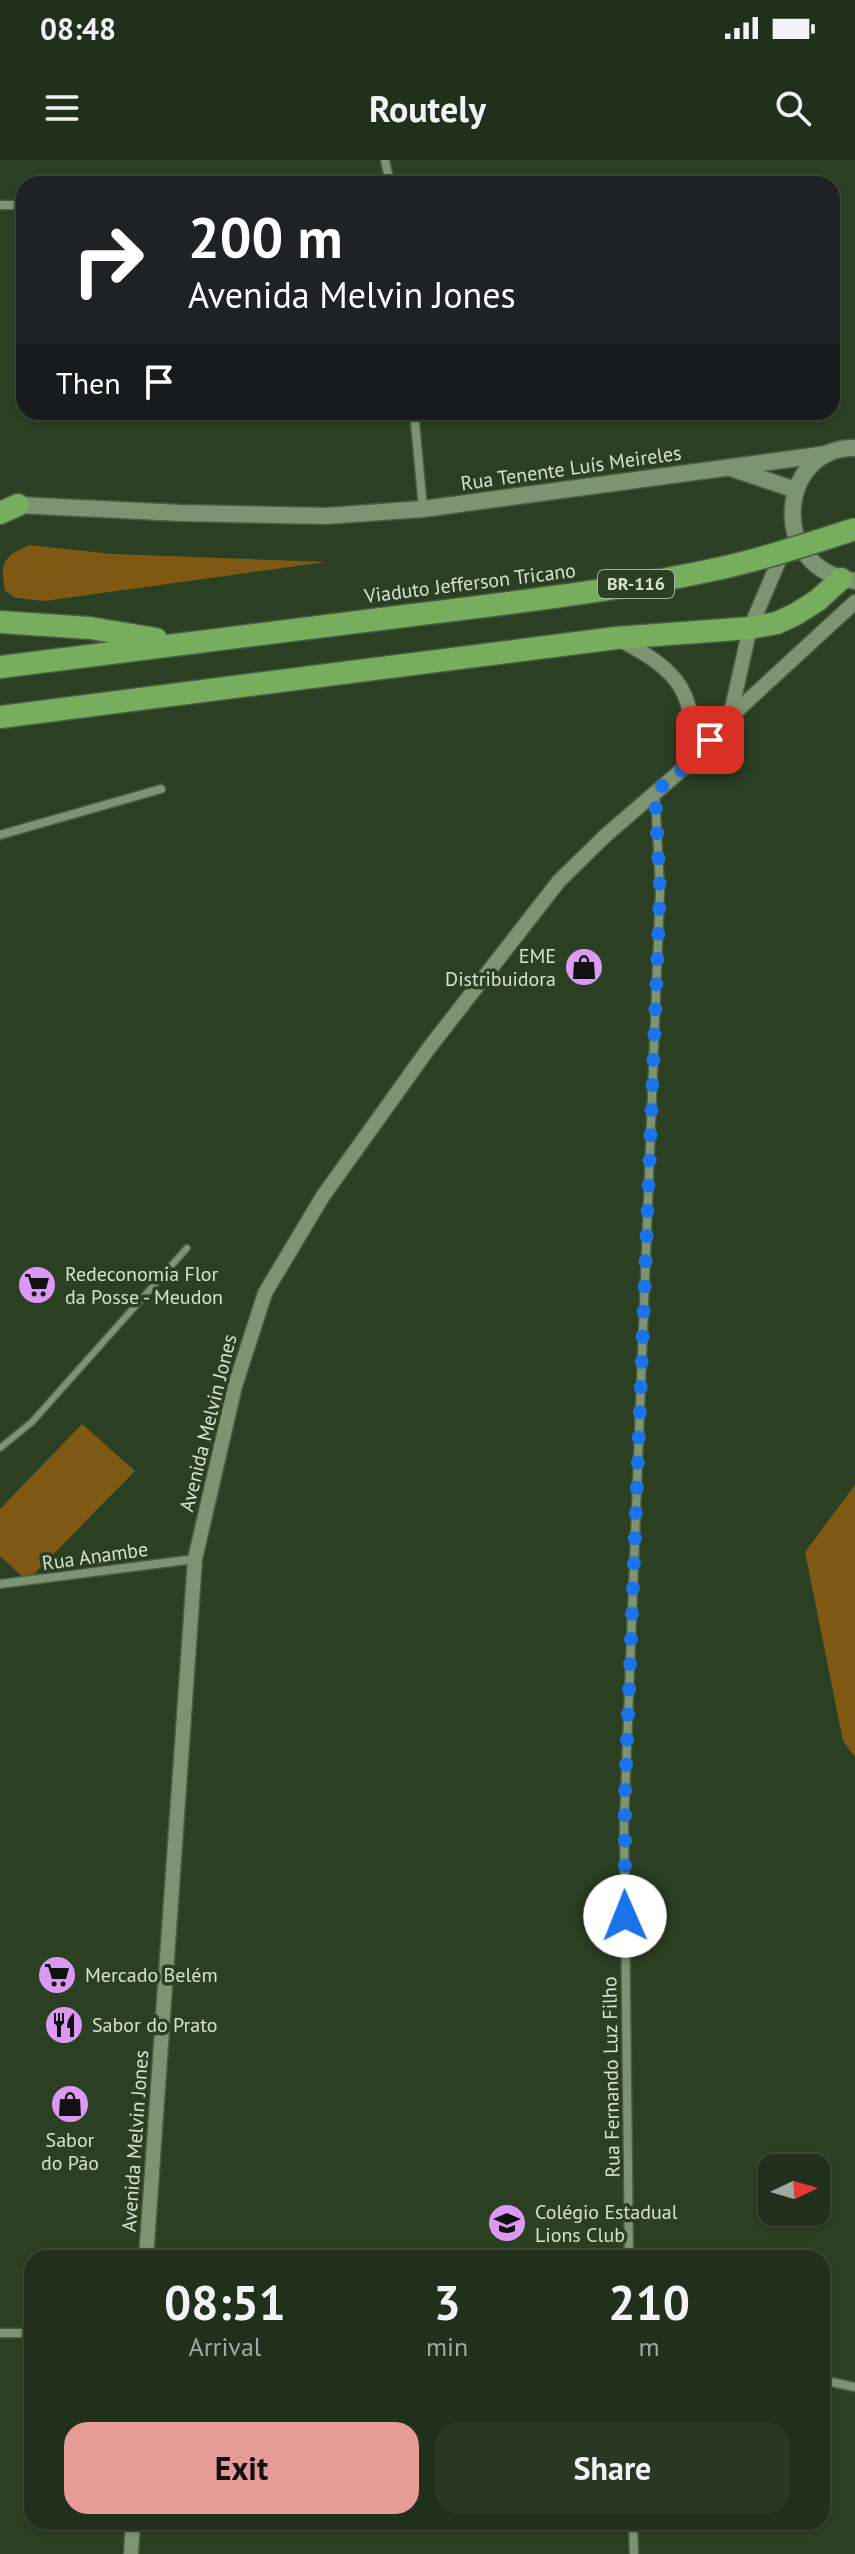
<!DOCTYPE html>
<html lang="en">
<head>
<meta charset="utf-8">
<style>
	body { margin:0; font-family:"PT Sans",sans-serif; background:#283823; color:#f1f3f6; height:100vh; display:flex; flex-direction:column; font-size:30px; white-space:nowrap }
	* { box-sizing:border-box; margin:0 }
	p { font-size:26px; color:#a2a9a2 }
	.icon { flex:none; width:44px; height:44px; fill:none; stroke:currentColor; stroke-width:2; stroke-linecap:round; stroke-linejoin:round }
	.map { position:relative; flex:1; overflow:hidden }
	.panel { position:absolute; left:24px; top:2090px; width:806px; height:280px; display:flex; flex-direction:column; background:#20301a; border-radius:24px; box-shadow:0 2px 6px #0004,0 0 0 2px #3d4b39 }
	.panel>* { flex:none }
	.guide { position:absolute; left:16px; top:16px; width:824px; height:244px; border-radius:24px; box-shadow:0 2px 6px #0004,0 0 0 2px #3d4b39; background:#202124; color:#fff; overflow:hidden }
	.needle { width:52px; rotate:85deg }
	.controls { position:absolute; left:758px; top:1994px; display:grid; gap:16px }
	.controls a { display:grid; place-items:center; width:72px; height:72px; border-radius:16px; background:#20301a; box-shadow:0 2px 6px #0004,0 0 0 2px #3d4b39; font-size:40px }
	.pin { position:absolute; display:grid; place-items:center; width:68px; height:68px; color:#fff; margin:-34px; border-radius:16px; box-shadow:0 4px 12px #0006 }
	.me { position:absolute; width:88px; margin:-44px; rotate:359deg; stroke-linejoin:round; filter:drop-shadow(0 0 6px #0008) }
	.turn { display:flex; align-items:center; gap:28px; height:168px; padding:0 40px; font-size:36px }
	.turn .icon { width:104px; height:104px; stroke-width:2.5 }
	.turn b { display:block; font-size:56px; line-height:68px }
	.then { display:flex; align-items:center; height:76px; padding:0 40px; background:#0003; gap:16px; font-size:30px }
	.eta { display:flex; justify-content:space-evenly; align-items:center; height:136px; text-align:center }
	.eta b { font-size:48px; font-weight:700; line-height:56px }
	.button { display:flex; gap:16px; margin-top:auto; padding:16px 40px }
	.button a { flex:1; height:92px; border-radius:24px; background:#e69b98; color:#111; font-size:32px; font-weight:700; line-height:92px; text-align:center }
	.button a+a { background:#283823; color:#f1f3f6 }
	.status { display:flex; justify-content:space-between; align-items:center; height:56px; padding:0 40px; background:#20301a; direction:ltr }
	.status svg { height:22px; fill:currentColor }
	header { display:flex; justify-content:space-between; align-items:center; height:104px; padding:0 40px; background:#20301a; font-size:36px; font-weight:700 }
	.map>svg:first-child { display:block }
	.green { fill:#7f5813 }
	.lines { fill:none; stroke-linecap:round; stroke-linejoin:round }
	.service-casing { stroke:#495b41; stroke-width:9 }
	.minor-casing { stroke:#495b41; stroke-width:11 }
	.tertiary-casing { stroke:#495b41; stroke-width:17 }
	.secondary-casing { stroke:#495b41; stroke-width:19 }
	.trunk-casing { stroke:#495b41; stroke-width:25 }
	.service { stroke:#7c9472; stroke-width:6 }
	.minor { stroke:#7c9472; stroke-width:8 }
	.tertiary { stroke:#7c9472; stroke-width:14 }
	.secondary { stroke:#7c9472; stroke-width:16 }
	.trunk { stroke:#77ae5e; stroke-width:22 }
	.trunk-bridge-casing { stroke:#495b41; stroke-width:25; stroke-linecap:butt }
	.trunk-bridge { stroke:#77ae5e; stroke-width:22 }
	.route { stroke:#1a73e8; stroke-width:14; stroke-dasharray:0 25.2 }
	.labels { text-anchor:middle; stroke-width:7; stroke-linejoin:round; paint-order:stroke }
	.shield { fill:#2b4022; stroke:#a2b19c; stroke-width:2 }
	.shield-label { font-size:18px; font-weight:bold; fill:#d5e2d0 }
	.street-label { font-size:20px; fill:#d5e2d0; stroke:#2b4022 }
	.poi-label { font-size:20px; fill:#d5e2d0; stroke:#2b4022; text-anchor:start }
</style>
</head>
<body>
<div class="status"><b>08:48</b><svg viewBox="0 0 49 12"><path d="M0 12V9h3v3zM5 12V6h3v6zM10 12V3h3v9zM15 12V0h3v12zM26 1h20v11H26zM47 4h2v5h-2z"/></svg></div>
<header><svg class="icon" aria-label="menu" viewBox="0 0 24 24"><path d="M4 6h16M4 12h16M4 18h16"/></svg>Routely<svg class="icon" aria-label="search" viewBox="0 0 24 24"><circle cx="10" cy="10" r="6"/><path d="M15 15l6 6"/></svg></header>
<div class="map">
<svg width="855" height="2394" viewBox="0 0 855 2394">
	<rect width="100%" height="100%" fill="#2b4022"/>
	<g class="green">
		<path d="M29 385 113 394 326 402 44 441 16 438 5 431C0 402 3 397 29 385Z"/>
		<path d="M82 1264 135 1311 27 1421 0 1396V1349Z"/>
		<path d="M855 1325V1597L843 1581 805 1392Z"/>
	</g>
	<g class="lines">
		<defs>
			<path id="service" d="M0 1288 32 1262 187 1088"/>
			<g id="minor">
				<path d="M385 0 390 24"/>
				<path d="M0 45H24"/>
				<path d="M414 252 423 348"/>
				<path d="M0 675 161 629"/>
				<path d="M0 1424 195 1399"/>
				<path d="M629 2098 624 1663 660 730 655 633"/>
				<path d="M0 2173H32"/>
				<path d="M822 2220 855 2227"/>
				<path d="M633 2362 634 2394"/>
			</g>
			<g id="tertiary">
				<path d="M620 480C680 511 697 533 691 602"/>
				<path d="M730 557 750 468 785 387"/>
				<path d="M146 2098 195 1399 235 1226 265 1133 323 1036 429 888 559 721 606 675 691 602 730 557 855 442"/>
				<path d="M131 2394 133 2362"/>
			</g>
			<g id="secondary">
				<path d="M855 288C779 286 765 409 855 421"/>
				<path d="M730 308 796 330"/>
				<path d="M18 345 181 353 326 356 423 349 827 294"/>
			</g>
			<g id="trunk">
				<path d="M0 353 18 345"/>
				<path d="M0 462 90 468 156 479"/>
				<path d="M0 507 413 455"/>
				<path d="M0 557 616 478 750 468 777 463 796 454 818 440 841 419"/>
			</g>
		</defs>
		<use href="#service" class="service-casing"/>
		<use href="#minor" class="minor-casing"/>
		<use href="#tertiary" class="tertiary-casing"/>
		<use href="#secondary" class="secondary-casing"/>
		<use href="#trunk" class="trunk-casing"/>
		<use href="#service" class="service"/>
		<use href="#minor" class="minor"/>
		<use href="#tertiary" class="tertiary"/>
		<use href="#secondary" class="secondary"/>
		<use href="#trunk" class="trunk"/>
		<defs>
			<path id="trunk-bridge" d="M413 455C518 442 623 430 726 407 770 397 812 383 855 369"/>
		</defs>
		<use href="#trunk-bridge" class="trunk-bridge-casing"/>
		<use href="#trunk-bridge" class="trunk-bridge"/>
	</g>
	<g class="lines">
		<path class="route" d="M625 1756V1633L660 730 655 632 691 602 710 580"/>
	</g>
	<defs>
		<symbol id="shop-disc" viewBox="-11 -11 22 22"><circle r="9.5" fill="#dc99f4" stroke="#2b4022"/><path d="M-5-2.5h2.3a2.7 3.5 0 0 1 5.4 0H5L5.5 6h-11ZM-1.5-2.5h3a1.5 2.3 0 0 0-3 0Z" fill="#111"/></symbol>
		<symbol id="supermarket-disc" viewBox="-11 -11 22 22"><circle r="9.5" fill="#dc99f4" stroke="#2b4022"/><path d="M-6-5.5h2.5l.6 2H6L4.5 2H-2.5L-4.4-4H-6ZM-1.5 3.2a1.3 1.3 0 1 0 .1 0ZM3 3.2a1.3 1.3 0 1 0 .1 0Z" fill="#111"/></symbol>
		<symbol id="restaurant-disc" viewBox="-11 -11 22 22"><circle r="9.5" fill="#dc99f4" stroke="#2b4022"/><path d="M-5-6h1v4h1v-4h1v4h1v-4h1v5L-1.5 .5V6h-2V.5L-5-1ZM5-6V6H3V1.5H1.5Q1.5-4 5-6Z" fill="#111"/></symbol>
		<symbol id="school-disc" viewBox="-11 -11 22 22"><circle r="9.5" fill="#dc99f4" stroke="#2b4022"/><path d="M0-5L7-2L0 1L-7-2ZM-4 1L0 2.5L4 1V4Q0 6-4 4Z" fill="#111"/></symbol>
	</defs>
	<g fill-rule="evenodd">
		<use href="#shop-disc" x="562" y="785" width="44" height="44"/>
		<use href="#supermarket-disc" x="15" y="1103" width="44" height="44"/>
		<use href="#supermarket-disc" x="35" y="1793" width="44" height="44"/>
		<use href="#restaurant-disc" x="42" y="1843" width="44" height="44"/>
		<use href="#shop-disc" x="48" y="1922" width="44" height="44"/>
		<use href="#school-disc" x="485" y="2041" width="44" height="44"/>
	</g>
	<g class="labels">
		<rect class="shield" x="598" y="410" width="76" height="28" rx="6"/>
		<g class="shield-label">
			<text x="636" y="430">BR-116</text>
		</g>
		<g class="street-label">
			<text transform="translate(571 308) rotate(-8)" y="7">Rua Tenente Luís Meireles</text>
			<text transform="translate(470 423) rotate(-7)" y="7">Viaduto Jefferson Tricano</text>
			<text transform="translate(208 1263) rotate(-76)" y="7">Avenida Melvin Jones</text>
			<text transform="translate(95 1396) rotate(-8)" y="7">Rua Anambe</text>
			<text transform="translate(611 1917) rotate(-91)" y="7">Rua Fernando Luz Filho</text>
			<text transform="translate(135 1981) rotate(-86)" y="7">Avenida Melvin Jones</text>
		</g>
		<g class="poi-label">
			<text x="556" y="803" text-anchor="end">EME<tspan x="556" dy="23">Distribuidora</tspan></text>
			<text x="65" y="1121">Redeconomia Flor<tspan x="65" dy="23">da Posse - Meudon</tspan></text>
			<text x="85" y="1822">Mercado Belém</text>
			<text x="92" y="1872">Sabor do Prato</text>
			<text x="70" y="1987" text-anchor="middle">Sabor<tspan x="70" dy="23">do Pão</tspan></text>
			<text x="535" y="2059">Colégio Estadual<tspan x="535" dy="23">Lions Club</tspan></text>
		</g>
	</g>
</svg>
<div class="controls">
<a><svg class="needle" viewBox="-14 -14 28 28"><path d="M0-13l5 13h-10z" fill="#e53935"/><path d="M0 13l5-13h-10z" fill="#a2a9a2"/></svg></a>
</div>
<div class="pin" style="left:710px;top:580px;background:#d93025"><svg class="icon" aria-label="arrive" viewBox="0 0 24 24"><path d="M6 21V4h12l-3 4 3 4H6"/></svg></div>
<svg class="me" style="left:625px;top:1756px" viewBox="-20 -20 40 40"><circle r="19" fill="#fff"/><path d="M0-13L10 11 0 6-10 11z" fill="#1a73e8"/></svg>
<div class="guide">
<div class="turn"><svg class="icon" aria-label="right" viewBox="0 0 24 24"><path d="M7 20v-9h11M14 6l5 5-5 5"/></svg><div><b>200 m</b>Avenida Melvin Jones</div></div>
<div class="then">Then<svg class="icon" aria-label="arrive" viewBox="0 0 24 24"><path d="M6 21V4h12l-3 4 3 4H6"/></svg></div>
</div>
<section class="panel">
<div class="eta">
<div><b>08:51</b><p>Arrival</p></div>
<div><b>3</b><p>min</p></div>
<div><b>210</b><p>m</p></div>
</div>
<div class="button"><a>Exit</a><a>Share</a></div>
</section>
</div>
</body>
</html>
